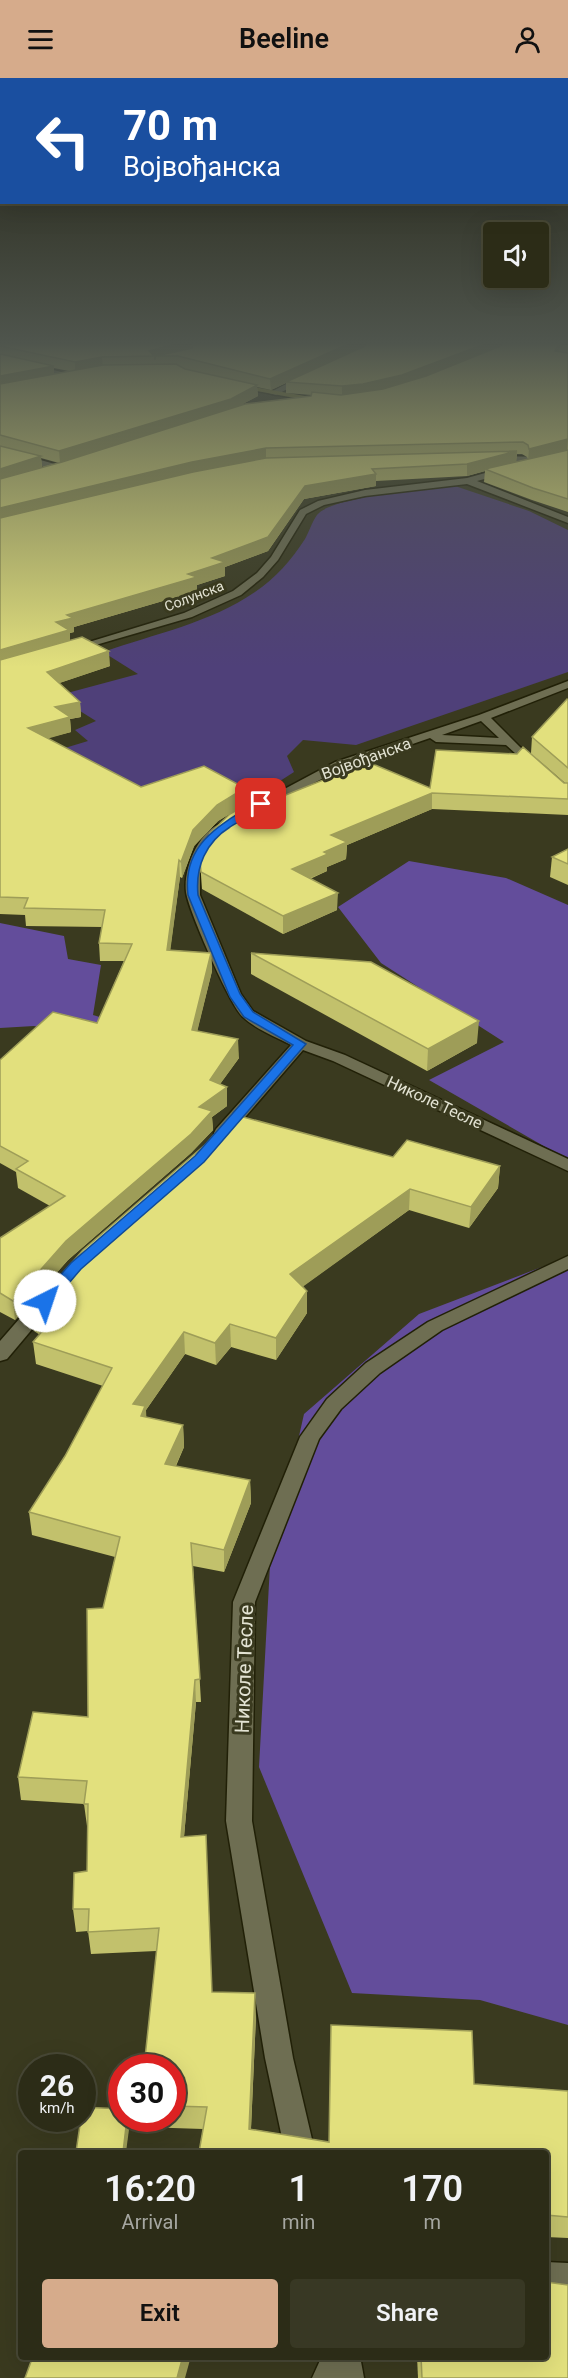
<!DOCTYPE html>
<html lang="en">
<head>
<meta charset="utf-8">
<style>
	body { margin:0; font-family:Roboto,sans-serif; background:#383824; color:#f1f3f6; height:100vh; display:flex; flex-direction:column; font-size:22px; white-space:nowrap }
	* { box-sizing:border-box; margin:0 }
	p { font-size:20px; color:#a6a7a1 }
	.icon { flex:none; width:33px; height:33px; fill:none; stroke:currentColor; stroke-width:2; stroke-linecap:round; stroke-linejoin:round }
	.map { position:relative; flex:1; overflow:hidden }
	.drawer { position:absolute; left:18px; top:2072px; width:531px; height:210px; display:flex; flex-direction:column; background:#2c2c17; border-radius:6px; box-shadow:0 6px 24px #0002,0 0 0 2px #484836 }
	.drawer>* { flex:none }
	.hud { position:absolute; left:0px; top:0px; width:568px; height:126px; box-shadow:0 6px 24px #0002,0 0 0 2px #484836; background:#1a4fa0; color:#fff; overflow:hidden }
	.controls { position:absolute; left:483px; top:144px; display:grid; gap:12px }
	.controls a { display:grid; place-items:center; width:66px; height:66px; border-radius:6px; background:#2c2c17; box-shadow:0 6px 24px #0002,0 0 0 2px #484836; font-size:30px }
	.speed { position:absolute; left:18px; top:1976px; display:flex; gap:12px; font-size:30px; font-weight:700; text-align:center }
	.speed>* { display:grid; place-content:center; width:78px; height:78px; border-radius:50%; background:#2c2c17; box-shadow:0 6px 24px #0002,0 0 0 2px #484836; line-height:1 }
	.speed small { font-size:15px; font-weight:400 }
	.speed .limit { border:9px solid #d22; background:#fff; color:#111 }
	.pin { position:absolute; display:grid; place-items:center; width:51px; height:51px; color:#fff; margin:-26px; border-radius:12px; box-shadow:0 3px 9px #0006 }
	.me { position:absolute; width:66px; margin:-33px; rotate:41deg; stroke-linejoin:round; filter:drop-shadow(0 0 4px #0008) }
	.turn { display:flex; align-items:center; gap:21px; height:126px; padding:0 24px; font-size:27px }
	.turn .icon { width:78px; height:78px; stroke-width:2.5 }
	.turn b { display:block; font-size:42px; line-height:51px }
	.eta { display:flex; justify-content:space-evenly; align-items:center; height:102px; text-align:center }
	.eta b { font-size:36px; font-weight:600; line-height:42px }
	.button { display:flex; gap:12px; margin-top:auto; padding:12px 24px }
	.button a { flex:1; height:69px; border-radius:6px; background:#d6ab8b; color:#111; font-size:24px; font-weight:600; line-height:69px; text-align:center }
	.button a+a { background:#383824; color:#f1f3f6 }
	header { display:flex; justify-content:space-between; align-items:center; height:78px; padding:0 24px; background:#d6ab8b; color:#111; font-size:27px; font-weight:600 }
	.map>svg:first-child { display:block }
	.green { fill:#4f4079 }
	.forest { fill:#634d9b }
	.lines { fill:none; stroke-linecap:round; stroke-linejoin:round }
	.minor-casing { stroke:#212007; stroke-width:3 }
	.major-casing { stroke:#212007; stroke-width:3 }
	.minor { fill:#6e6e52; fill-rule:evenodd }
	.major { fill:#8e8c36; fill-rule:evenodd }
	.wall { fill:#c2c16c; fill-rule:evenodd }
	.shaded-wall { fill:#9e9d58 }
	.building { fill:#e2e07d; stroke:#9e9d58; stroke-width:1.5 }
	.route { fill:#1a73e8; stroke:#114b97; stroke-width:1.5 }
	.labels { text-anchor:middle; stroke-width:6; stroke-linejoin:round; paint-order:stroke }
	.far-street-label { font-size:14px; fill:#e3e3d3; stroke:#3a3a1f }
	.street-label { font-size:16px; fill:#e3e3d3; stroke:#3a3a1f }
	.near-street-label { font-size:20px; fill:#e3e3d3; stroke:#3a3a1f }
</style>
</head>
<body>
<header><svg class="icon" aria-label="menu" viewBox="0 0 24 24"><path d="M4 6h16M4 12h16M4 18h16"/></svg>Beeline<svg class="icon" aria-label="person" viewBox="0 0 24 24"><circle cx="12" cy="8" r="4"/><path d="M4 21q1-7 8-7t8 7"/></svg></header>
<div class="map">
<svg width="568" height="2300" viewBox="0 0 568 2300">
	<rect width="100%" height="100%" fill="#3a3a1f"/>
	<path class="green" d="M455 408 529 433 568 452V594L356 667 303 662 287 678 294 694 252 721 207 700 150 718 35 679 88 663 75 652 96 643 56 618 138 596 103 574C154 556 210 545 255 514 275 501 292 481 305 461 309 454 312 444 317 437 332 418 429 411 455 408Z"/>
	<g class="forest">
		<path d="M409 783 506 800 568 827V1082L429 1002 504 964 381 885 338 829Z"/>
		<path d="M0 845 64 858 68 881 101 887 93 937 123 946 104 963 34 948 0 950Z"/>
		<path d="M568 1179V1947L480 1922 352 1915 259 1689 270 1487 304 1336 419 1236Z"/>
	</g>
	<g class="lines">
		<defs>
			<g id="minor">
				<path d="M0 280 75 297 79 299 75 301 0 284Z"/>
				<path d="M305 296 312 298 276 317 269 315Z"/>
				<path d="M0 371 66 389 67 391 63 394 0 377Z"/>
				<path d="M493 378 544 379 548 382 544 385 490 383 489 381Z"/>
				<path d="M507 389 511 392 510 394 477 403 568 439V445L467 406 365 418 324 427 306 436 278 482 263 499 241 517 192 539 75 573H67L66 571 184 535 233 513 257 495 271 479 300 432 318 423 365 412 467 400Z"/>
				<path d="M568 603V610L491 640 520 669 568 710V720L564 719 506 667 436 664 430 660 343 690 254 736H244L243 733 335 684 479 637ZM481 643 499 660 442 657Z"/>
				<path d="M223 745 230 749 205 778 200 795V817L241 916 253 933 306 963 345 977 568 1081V1093L333 983 303 972 228 1059H216L214 1055 216 1051 291 967C276 959 255 951 243 939 230 928 188 831 186 814 183 791 199 751 223 745Z"/>
				<path d="M568 1178V1191L442 1252 380 1295 341 1331 319 1361 255 1524 252 1743 293 1980 315 2074H285L265 1980 226 1743 233 1524 300 1359 327 1321 366 1285 428 1244Z"/>
				<path d="M48 1214 55 1216 57 1220 55 1224 7 1281 0 1283V1263L41 1216Z"/>
				<path d="M546 2184 568 2185V2217L546 2216Z"/>
				<path d="M322 2278H360L364 2300H312Z"/>
			</g>
			<path id="major" d="M232 305 322 321 326 323 322 325 235 309 231 307Z"/>
		</defs>
		<use href="#minor" class="minor-casing"/>
		<use href="#major" class="major-casing"/>
		<use href="#minor" class="minor"/>
		<use href="#major" class="major"/>
	</g>
	<g class="wall">
		<path d="M0 267H568V434L532 422 484 404 485 393 467 398 376 403V408L304 421 268 473 225 489V498L197 507V513L74 549V554L70 555V562L110 588 59 605 80 624 81 639 70 641 71 654 47 660 141 709 246 726 218 743 194 768 182 800 180 799 170 872 211 875 212 893 197 953 239 980 220 1006 227 1009V1028L212 1039 213 1052 191 1075 68 1182 15 1242 0 1234V1160L50 1128 18 1110 16 1094 0 1085V982L97 945 124 883H100L99 865 102 849 26 848 25 837 0 836ZM54 290 69 293 54 296ZM286 305V315L312 317 311 318 239 328 258 318 257 309 271 312ZM517 376H522L527 379 528 381 516 384ZM41 380 59 385 42 389Z"/>
		<path d="M568 622V737L432 731 347 767 346 781 327 789V793L310 801 337 832 283 856 202 811 200 783 271 723 430 710 517 676 531 675 532 659ZM533 677 565 705H564Z"/>
		<path d="M568 771V807L550 799 552 779Z"/>
		<path d="M251 875 477 965 427 993 251 896Z"/>
		<path d="M393 1079 500 1088 498 1110 469 1150 409 1132 303 1208 307 1213V1235L276 1282 231 1269 216 1287 185 1276 146 1332V1339L183 1347 184 1369 176 1388 250 1402 251 1425 224 1494 193 1488 201 1624H196L184 1759 212 1914 256 1938 251 2051 329 2064 474 2006 568 2013V2160L546 2159V2074H199L203 2051 142 2049 141 2040H172V1989L156 1873 91 1876 88 1853 76 1854 73 1831 87 1793 88 1748H87L84 1726 21 1722 18 1699 88 1639 103 1530 115 1479 32 1457 29 1434 65 1378 103 1308 36 1286 33 1264 40 1257 34 1253 31 1231Z"/>
		<path d="M417 2278H546L568 2300H418Z"/>
	</g>
	<g class="shaded-wall">
		<path d="M171 267H190V272L156 278V282H154V278L149 273Z"/>
		<path d="M346 267H369L286 304V305L271 312 270 301Z"/>
		<path d="M482 267H509L401 308 342 319V308Z"/>
		<path d="M559 267H560L559 276 555 273Z"/>
		<path d="M102 279 103 290 75 295V284Z"/>
		<path d="M54 288V299L0 309V298Z"/>
		<path d="M257 307 258 318 231 332 60 385 59 373Z"/>
		<path d="M568 361 567 373 528 383 529 371Z"/>
		<path d="M266 370V382L0 443V430L192 384Z"/>
		<path d="M517 373 516 385 485 391V393L467 398V386Z"/>
		<path d="M41 378 42 391 0 404V391Z"/>
		<path d="M376 396V408L304 421 268 473 225 489V498L197 507V513L74 549V554L70 555V566L0 587V572L56 544 67 537 188 496 212 480 305 408Z"/>
		<path d="M109 573 110 588 48 609 47 594Z"/>
		<path d="M80 624 81 639 70 641 71 654 29 666 28 650 55 629Z"/>
		<path d="M245 710 246 726 218 743 194 768 182 800 181 784 193 752 217 727Z"/>
		<path d="M432 715V731L347 767 346 781 327 789V793L292 808V791L324 774 331 757Z"/>
		<path d="M179 782 180 799 168 890 167 872Z"/>
		<path d="M338 815 337 832 283 856V838Z"/>
		<path d="M211 875 212 893 193 971 192 952Z"/>
		<path d="M479 943 477 965 427 993 428 971Z"/>
		<path d="M238 961 239 980 210 1020V1002Z"/>
		<path d="M227 1009V1028L212 1039 213 1052 191 1075 68 1182 15 1242 13 1223 66 1163 199 1029Z"/>
		<path d="M500 1088 498 1110 469 1150 471 1129Z"/>
		<path d="M410 1111 409 1132 290 1218V1196Z"/>
		<path d="M307 1213V1235L276 1282V1260Z"/>
		<path d="M230 1246 231 1269 216 1287 215 1265Z"/>
		<path d="M184 1254 185 1276 146 1332 147 1351 133 1326Z"/>
		<path d="M183 1347 184 1369 166 1409 165 1386Z"/>
		<path d="M250 1402 251 1425 224 1494V1472Z"/>
		<path d="M195 1602 196 1624 182 1781 181 1759Z"/>
		<path d="M255 1915 256 1938 250 2072 249 2051Z"/>
		<path d="M127 2040H129L130 2044 126 2074H123Z"/>
		<path d="M183 2278H191L185 2300H177Z"/>
	</g>
	<g class="building">
		<path d="M0 267H171L149 273 154 278 102 279 75 284 0 268Z"/>
		<path d="M193 267H346L270 301 178 278H156L192 270Z"/>
		<path d="M367 267H482L402 297 363 306 342 308 286 304Z"/>
		<path d="M503 267H559L555 273 568 275V361L529 371 528 367 523 364 266 370 192 384 0 430V401L62 384 245 326 311 318 312 314 341 317 383 311 426 298Z"/>
		<path d="M0 276 54 288 0 298Z"/>
		<path d="M176 286 185 291 257 307 231 321 59 373 0 357V306L103 287Z"/>
		<path d="M0 368 41 378 0 391Z"/>
		<path d="M568 372V421L533 410 485 391Z"/>
		<path d="M517 373 467 386 372 391 376 396 305 408 268 459 212 480 225 484 188 496 197 499 67 537 73 540 56 544 69 552 0 572V440L193 394 266 380Z"/>
		<path d="M82 559 109 573 47 594 80 624 55 629 70 639 28 650 141 709 204 688 245 710 217 727 193 752 181 784 179 782 167 872 211 875 192 952 238 961 210 1002 227 1009 199 1029 212 1033 191 1056 66 1163 13 1223 0 1215V1160L65 1118 16 1091 28 1083 0 1068V982L53 934 97 945 132 866 99 865 105 832 24 830 28 820 0 819V582Z"/>
		<path d="M567 621 568 622V690L532 659Z"/>
		<path d="M523 669 564 705H568V721L432 715 331 757 347 764 324 774 328 776 292 791 338 815 283 838 201 794 200 783 210 755 230 736 261 718 271 723 368 684 430 710 436 672 517 676Z"/>
		<path d="M568 771V786L552 779Z"/>
		<path d="M251 875 371 884 479 943 428 971Z"/>
		<path d="M232 1036 393 1079 407 1062 500 1088 471 1129 410 1111 290 1196 307 1213 276 1260 230 1246 215 1265 184 1254 133 1326 145 1328 141 1338 183 1347 165 1386 250 1402 224 1472 191 1465 200 1601 195 1602 181 1759 206 1757 212 1914 255 1915 249 2051 329 2064 331 1947 472 1953 474 2006 568 2013V2139L546 2137V2074H199L207 2029 172 2028V1989H144L159 1850 88 1854 89 1831H73L74 1795 87 1793 88 1726H84L87 1703 18 1699 33 1634 88 1639 87 1531 103 1530 120 1459 29 1434 65 1378 112 1290 33 1264 51 1243 31 1231 83 1172 206 1066Z"/>
		<path d="M82 2029 122 2031V2040H127L123 2074H76L81 2040H82Z"/>
		<path d="M546 2204 568 2207V2300H422L421 2278H546Z"/>
		<path d="M33 2278H183L177 2300H25Z"/>
	</g>
	<linearGradient id="sky" x2="0" y2="1"><stop stop-color="#202011"/><stop offset="0.45" stop-color="#4f554d"/><stop offset="1" stop-color="#4f554d" stop-opacity="0"/></linearGradient>
	<rect width="568" height="589" fill="url(#sky)"/>
	<path class="route" d="M258 724 266 726C256 736 242 741 230 749 206 764 195 789 198 817L240 916 253 934 306 966 204 1084 81 1191 51 1226H40L38 1223 40 1220 71 1185 195 1078 293 967 244 939 230 919 188 817C182 766 219 747 258 724Z"/>
	<g class="labels">
		<g class="far-street-label">
			<text transform="translate(194 518) rotate(-21)" y="5">Солунска</text>
		</g>
		<g class="street-label">
			<text transform="translate(366 680) rotate(-20)" y="6">Војвођанска</text>
			<text transform="translate(435 1024) rotate(25)" y="6">Николе Тесле</text>
		</g>
		<g class="near-street-label">
			<text transform="translate(244 1591) rotate(-88)" y="7">Николе Тесле</text>
		</g>
	</g>
</svg>
<div class="controls">
<a><svg class="icon" aria-label="sound" viewBox="0 0 24 24"><path d="M4 9h4l5-4v14l-5-4H4zM17 9q2 3 0 6"/></svg></a>
</div>
<div class="speed"><div>26<small>km/h</small></div><div class="limit">30</div></div>
<div class="pin" style="left:261px;top:726px;background:#d93025"><svg class="icon" aria-label="arrive" viewBox="0 0 24 24"><path d="M6 21V4h12l-3 4 3 4H6"/></svg></div>
<svg class="me" style="left:45px;top:1223px" viewBox="-20 -20 40 40"><circle r="19" fill="#fff"/><path d="M0-13L10 11 0 6-10 11z" fill="#1a73e8"/></svg>
<div class="hud">
<div class="turn"><svg class="icon" aria-label="left" viewBox="0 0 24 24"><path d="M17 20v-9H6M10 6l-5 5 5 5"/></svg><div><b>70 m</b>Војвођанска</div></div>
</div>
<section class="drawer">
<div class="eta">
<div><b>16:20</b><p>Arrival</p></div>
<div><b>1</b><p>min</p></div>
<div><b>170</b><p>m</p></div>
</div>
<div class="button"><a>Exit</a><a>Share</a></div>
</section>
</div>
</body>
</html>
